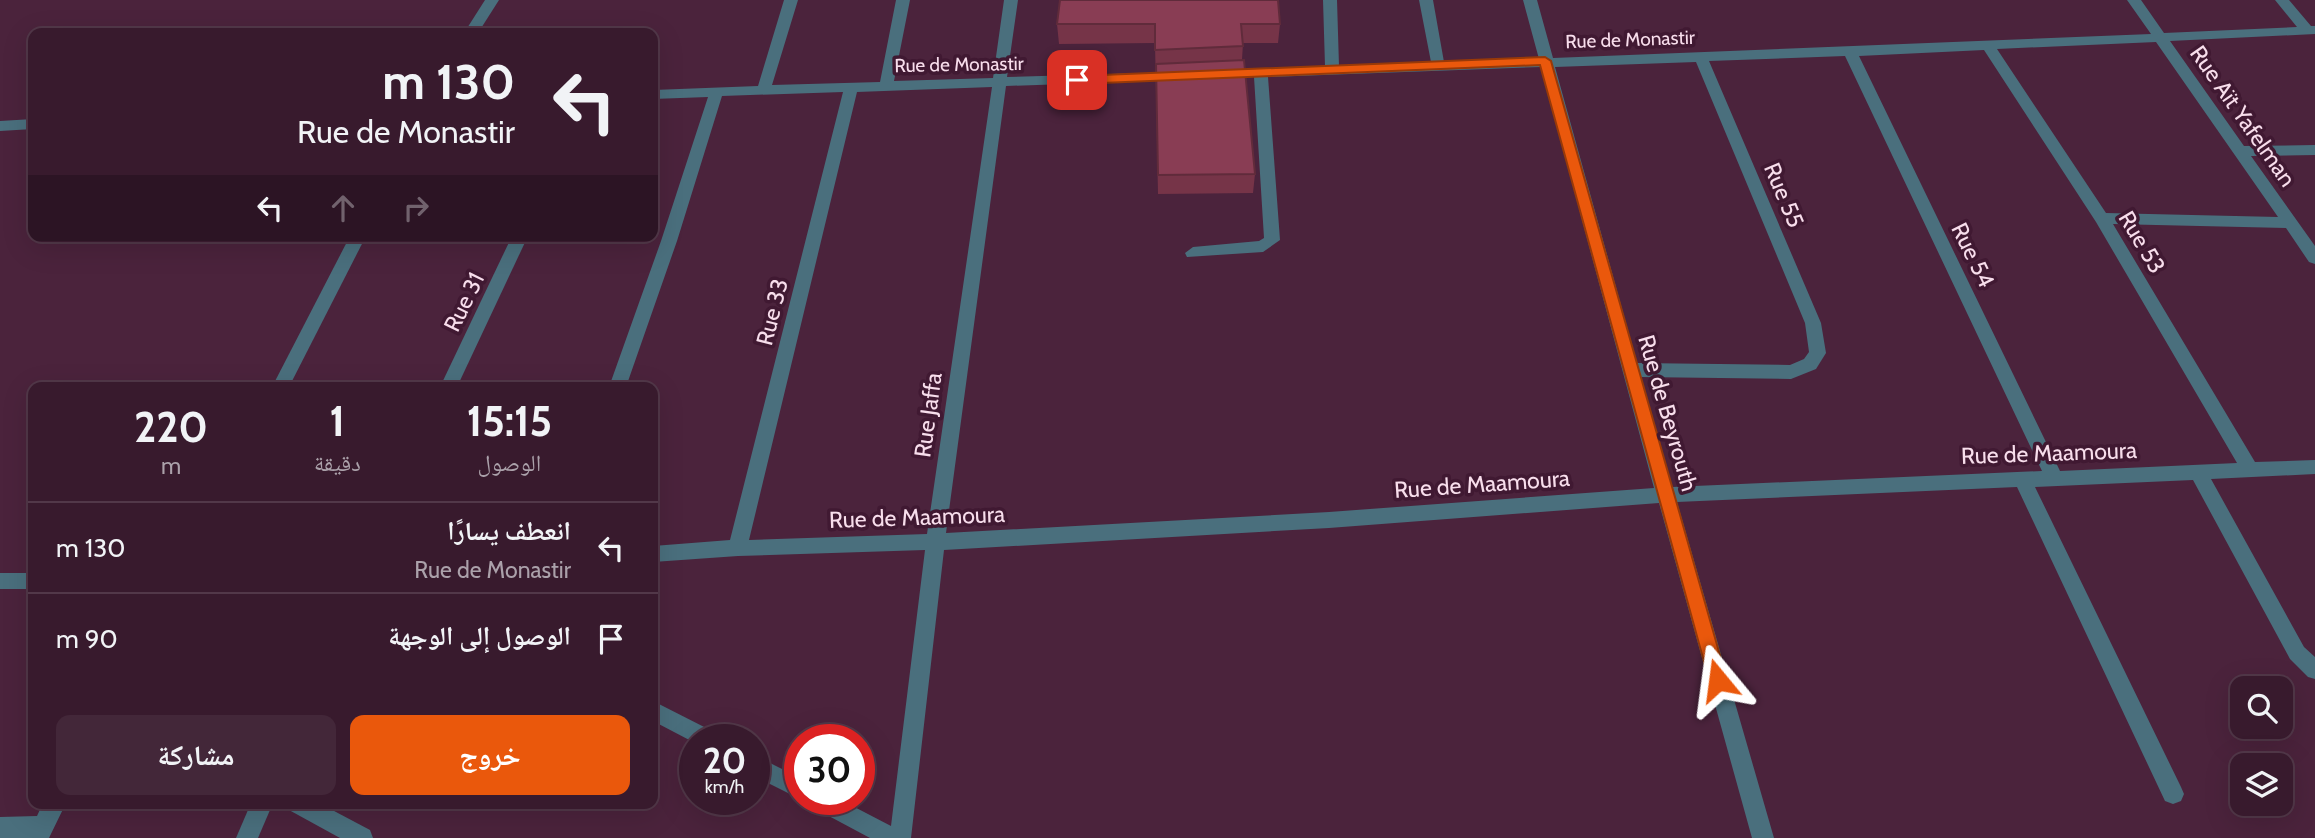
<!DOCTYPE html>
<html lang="ar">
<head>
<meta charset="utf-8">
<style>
	body { margin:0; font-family:Cabin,"Noto Naskh Arabic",sans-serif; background:#432739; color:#f1f3f6; direction:rtl; height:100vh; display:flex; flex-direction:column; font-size:26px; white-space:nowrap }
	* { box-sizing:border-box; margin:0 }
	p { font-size:23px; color:#aba1aa }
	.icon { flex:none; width:38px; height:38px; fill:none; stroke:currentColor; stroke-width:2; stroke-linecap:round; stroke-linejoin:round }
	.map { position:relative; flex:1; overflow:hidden; direction:ltr }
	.sheet { position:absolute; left:28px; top:382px; width:630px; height:427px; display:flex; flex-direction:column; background:#381a2d; border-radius:14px; box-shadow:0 7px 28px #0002,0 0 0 2px #523849; direction:rtl }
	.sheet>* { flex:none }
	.top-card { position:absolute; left:28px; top:28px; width:630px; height:214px; border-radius:14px; box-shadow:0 7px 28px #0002,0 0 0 2px #523849; direction:rtl; background:#381a2d; color:#f1f3f6; overflow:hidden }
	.tools { position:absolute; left:2230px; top:676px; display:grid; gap:14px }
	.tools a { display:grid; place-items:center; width:63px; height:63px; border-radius:14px; background:#381a2d; box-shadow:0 7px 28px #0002,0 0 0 2px #523849; font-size:35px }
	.speed { position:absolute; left:679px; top:724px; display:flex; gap:14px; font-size:35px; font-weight:700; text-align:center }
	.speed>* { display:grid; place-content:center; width:91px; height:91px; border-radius:50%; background:#381a2d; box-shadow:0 7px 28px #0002,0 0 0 2px #523849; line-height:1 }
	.speed small { font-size:18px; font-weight:400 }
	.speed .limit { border:10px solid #d22; background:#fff; color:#111 }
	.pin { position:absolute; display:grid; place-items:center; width:60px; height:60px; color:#fff; margin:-30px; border-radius:14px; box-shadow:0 4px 10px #0006 }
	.me { position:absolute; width:77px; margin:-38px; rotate:344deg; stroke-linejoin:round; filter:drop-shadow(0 0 5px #0008) }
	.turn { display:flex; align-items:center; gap:24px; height:147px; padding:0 28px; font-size:32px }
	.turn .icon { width:91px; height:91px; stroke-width:2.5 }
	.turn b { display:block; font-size:49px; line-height:60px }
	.lanes { display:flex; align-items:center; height:66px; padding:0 28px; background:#0003; justify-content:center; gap:35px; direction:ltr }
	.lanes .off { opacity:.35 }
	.eta { display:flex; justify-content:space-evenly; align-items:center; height:119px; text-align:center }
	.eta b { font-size:42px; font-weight:700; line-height:49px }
	.primary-button { display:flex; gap:14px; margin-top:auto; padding:14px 28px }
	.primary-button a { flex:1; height:80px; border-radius:14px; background:#ea580c; color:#fff; font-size:28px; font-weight:700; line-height:80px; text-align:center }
	.primary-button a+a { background:#432739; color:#f1f3f6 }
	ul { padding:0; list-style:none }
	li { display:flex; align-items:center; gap:21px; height:91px; padding:0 28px; border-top:2px solid #523849 }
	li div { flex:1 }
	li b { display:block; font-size:26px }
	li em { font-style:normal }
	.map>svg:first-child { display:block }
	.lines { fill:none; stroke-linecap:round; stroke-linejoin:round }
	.minor { fill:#4a6f7d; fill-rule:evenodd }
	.wall { fill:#763448 }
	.building { fill:#893d54; stroke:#602b3b; stroke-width:2 }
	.route { fill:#ea580c; stroke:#983908; stroke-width:2 }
	.labels { text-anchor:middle; stroke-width:7; stroke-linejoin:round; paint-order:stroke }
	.far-street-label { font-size:19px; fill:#f8deec; stroke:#401932 }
	.street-label { font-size:23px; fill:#f8deec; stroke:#401932 }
</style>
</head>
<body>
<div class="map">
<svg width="2315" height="838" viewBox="0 0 2315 838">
	<rect width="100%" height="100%" fill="#4b233c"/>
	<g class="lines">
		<g class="minor">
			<path d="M485 0H499L478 33H464Z"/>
			<path d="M784 0H798L772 85 880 82 896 0H910L894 81 993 78 1004 0H1018L1007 77 1179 72 1186 76 1179 80 1006 86 946 533 1329 512 1654 488 1541 67 1268 77 1280 240 1263 252 1187 257 1185 253 1193 247 1259 241 1264 238 1254 77 1224 78 1217 74 1224 70 1325 66 1323 0H1337L1339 66 1431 62 1419 0H1433L1444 62 1539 59 1523 0H1537L1553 58 2151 34 2127 0H2141L2164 33 2297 27 2275 0H2289L2311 26H2315V34L2170 41 2244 146 2315 145V155L2251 156 2315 246V264L2309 262 2286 228 2113 224 2255 462 2315 460V474L2211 479 2304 647 2315 657V679L2308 677 2290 659 2193 480 2035 487 2181 787 2184 794 2181 801 2173 804 2165 801 2017 487 1677 502 1774 838H1752L1659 503 1329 528 944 550 911 838H870L812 807 809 800H841L891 826 925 550 738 556 653 562V546L730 540 843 92 722 96 677 241 626 387H609L661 241 708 97 653 99V90L758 86ZM2156 42 2278 217 2106 213 1997 49ZM1984 50 2096 222 2237 463 2060 471 1859 56ZM1845 56 2042 471 1672 487 1640 377 1791 379 1816 369 1826 353 1821 323 1709 61ZM1696 62 1805 323 1809 352 1804 359 1790 365 1637 363 1555 67ZM992 87 927 534 749 540 857 92Z"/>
			<path d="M33 119V129L0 131V121Z"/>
			<path d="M350 236H366L289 387H272Z"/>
			<path d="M512 236H528L457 387H440Z"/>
			<rect x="0" y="573" width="33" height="16"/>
			<path d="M653 701 716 733 719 740H695V743L653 721Z"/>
			<path d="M754 755 800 778V799L754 776Z"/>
			<path d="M43 803H66L49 838H0V817L37 816Z"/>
			<path d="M251 803H273L258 838H236Z"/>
			<path d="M286 803H319L370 830 373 838H340L289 810Z"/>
		</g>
	</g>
	<path class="wall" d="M1057 24H1280L1278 43H1243L1242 60 1255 174 1253 193 1158 194 1155 43 1059 44Z"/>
	<g class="building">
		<path d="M1060 0H1278L1280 24H1241L1243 46 1155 50V24H1057Z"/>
		<path d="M1244 60 1255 174 1158 175 1156 64Z"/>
	</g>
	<path class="route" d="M1545 57 1551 61 1727 680 1724 686 1718 688 1711 686 1709 680 1540 65 1077 84 1070 80 1077 76Z"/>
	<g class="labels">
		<g class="far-street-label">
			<text transform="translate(1630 39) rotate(-2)" y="7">Rue de Monastir</text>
			<text transform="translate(959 64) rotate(-1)" y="7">Rue de Monastir</text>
		</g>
		<g class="street-label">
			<text transform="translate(2243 116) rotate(55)" y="8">Rue Aït Yafelman</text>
			<text transform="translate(1784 195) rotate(67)" y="8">Rue 55</text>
			<text transform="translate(2142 242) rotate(59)" y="8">Rue 53</text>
			<text transform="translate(1973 255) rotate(64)" y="8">Rue 54</text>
			<text transform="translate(464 302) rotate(-64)" y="8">Rue 31</text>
			<text transform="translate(772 312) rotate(-76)" y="8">Rue 33</text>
			<text transform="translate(1668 413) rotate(74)" y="8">Rue de Beyrouth</text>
			<text transform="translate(928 415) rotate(-82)" y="8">Rue Jaffa</text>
			<text transform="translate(2049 453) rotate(-2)" y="8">Rue de Maamoura</text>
			<text transform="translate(1482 484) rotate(-4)" y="8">Rue de Maamoura</text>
			<text transform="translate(917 517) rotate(-2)" y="8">Rue de Maamoura</text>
		</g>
	</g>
</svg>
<div class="tools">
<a><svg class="icon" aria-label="search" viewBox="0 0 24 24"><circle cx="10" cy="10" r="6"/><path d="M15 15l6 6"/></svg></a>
<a><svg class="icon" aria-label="layers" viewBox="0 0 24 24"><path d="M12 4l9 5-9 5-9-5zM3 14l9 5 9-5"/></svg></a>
</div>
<div class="speed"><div>20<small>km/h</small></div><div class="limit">30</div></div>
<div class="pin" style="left:1077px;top:80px;background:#d93025"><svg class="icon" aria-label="arrive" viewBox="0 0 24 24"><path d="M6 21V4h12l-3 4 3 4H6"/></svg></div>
<svg class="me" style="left:1718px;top:680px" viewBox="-20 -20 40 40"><path d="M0-17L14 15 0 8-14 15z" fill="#ea580c" stroke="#fff" stroke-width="4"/></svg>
<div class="top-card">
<div class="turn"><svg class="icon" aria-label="left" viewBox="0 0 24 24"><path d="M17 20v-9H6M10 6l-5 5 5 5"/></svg><div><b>130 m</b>Rue de Monastir</div></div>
<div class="lanes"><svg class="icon" aria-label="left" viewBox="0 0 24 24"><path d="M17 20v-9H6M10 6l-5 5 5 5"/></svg><svg class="icon off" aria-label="ahead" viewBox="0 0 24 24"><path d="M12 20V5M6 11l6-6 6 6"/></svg><svg class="icon off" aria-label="right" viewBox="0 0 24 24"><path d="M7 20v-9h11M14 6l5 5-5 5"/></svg></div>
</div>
<section class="sheet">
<div class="eta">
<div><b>15:15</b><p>الوصول</p></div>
<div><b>1</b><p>دقيقة</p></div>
<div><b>220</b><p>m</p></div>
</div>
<ul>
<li><svg class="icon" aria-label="left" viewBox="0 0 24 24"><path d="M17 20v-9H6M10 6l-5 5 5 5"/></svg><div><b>انعطف يسارًا</b><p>Rue de Monastir</p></div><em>130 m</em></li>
<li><svg class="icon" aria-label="arrive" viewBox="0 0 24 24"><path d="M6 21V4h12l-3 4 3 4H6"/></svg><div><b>الوصول إلى الوجهة</b></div><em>90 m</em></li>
</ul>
<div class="primary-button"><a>خروج</a><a>مشاركة</a></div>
</section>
</div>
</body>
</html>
